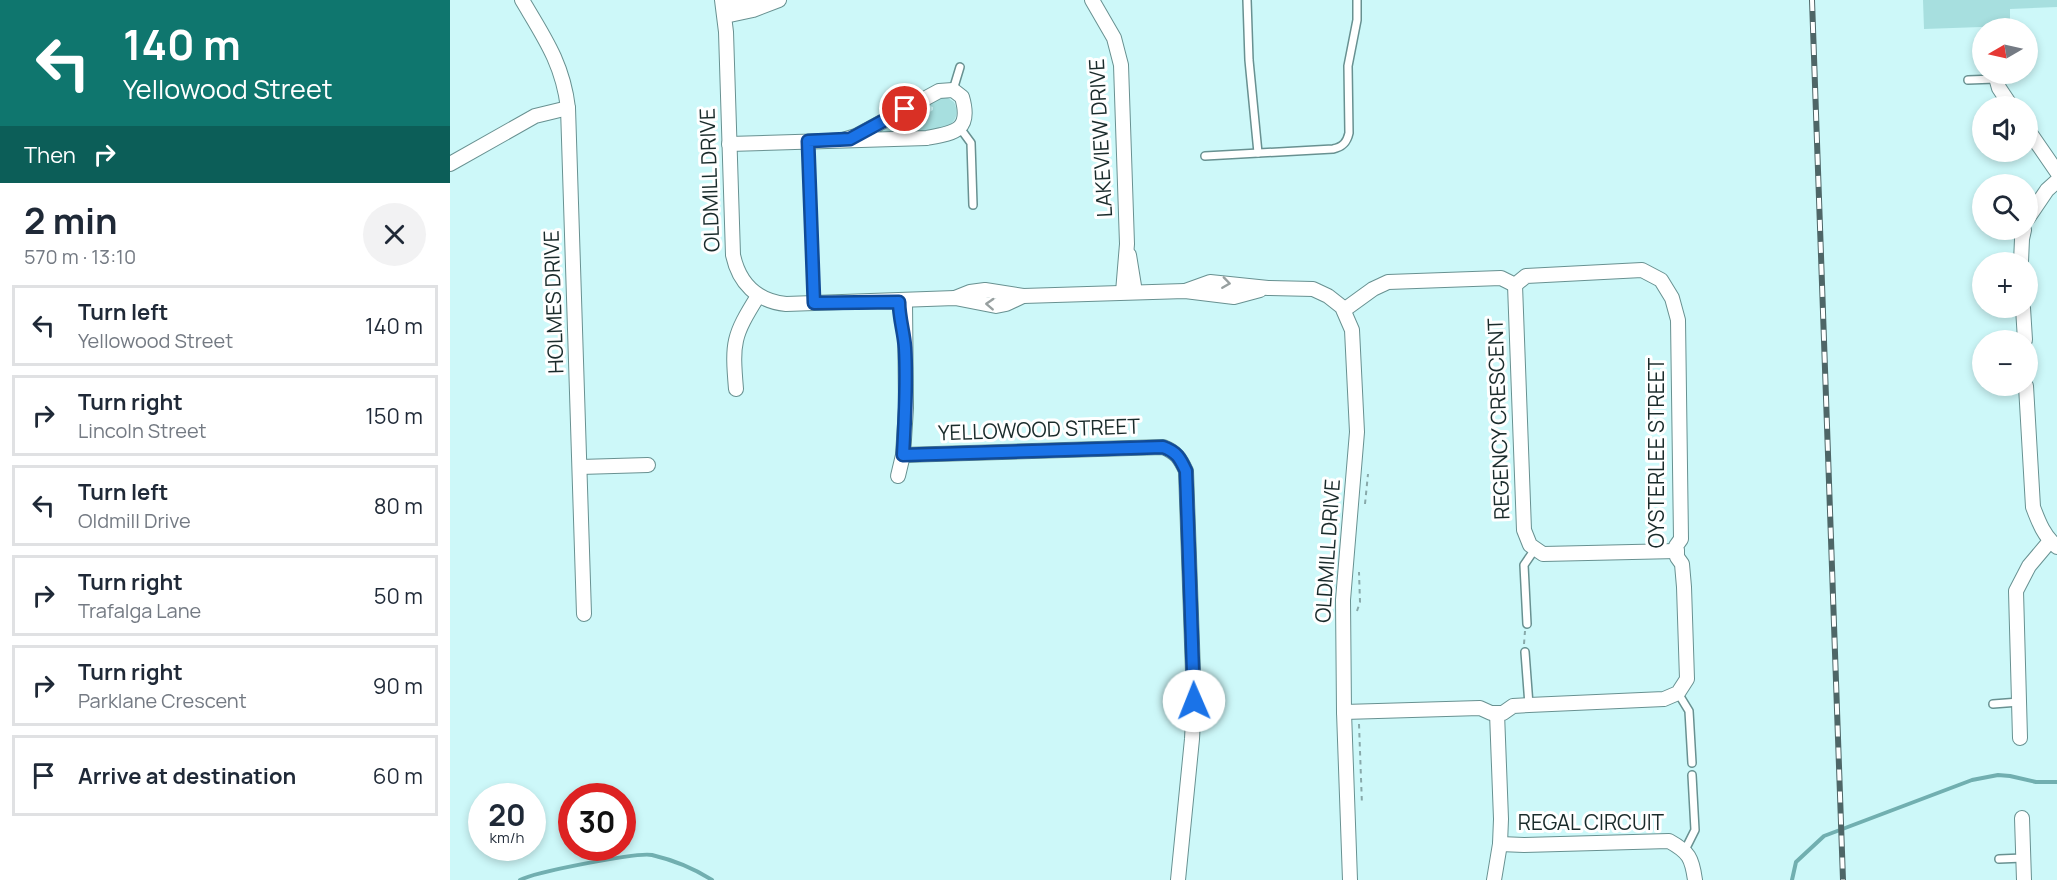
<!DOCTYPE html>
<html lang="en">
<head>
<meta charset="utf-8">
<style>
	body { margin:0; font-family:Manrope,sans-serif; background:#f2f2f3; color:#1f2937; height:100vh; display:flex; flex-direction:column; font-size:22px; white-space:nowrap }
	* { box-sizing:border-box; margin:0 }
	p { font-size:20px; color:#747a83 }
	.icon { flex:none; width:33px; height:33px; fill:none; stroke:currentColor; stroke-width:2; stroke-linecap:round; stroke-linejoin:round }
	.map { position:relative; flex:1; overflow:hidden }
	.panel { display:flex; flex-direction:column; background:#fff; width:450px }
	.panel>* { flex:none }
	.top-card { background:#0f766e; color:#fff; overflow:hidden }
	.needle { width:39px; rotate:261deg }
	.buttons { position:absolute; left:1522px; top:18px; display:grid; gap:12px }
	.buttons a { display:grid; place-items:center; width:66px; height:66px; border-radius:50%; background:#fff; box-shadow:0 3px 9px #0003; font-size:30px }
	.speed { position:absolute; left:18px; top:783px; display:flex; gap:12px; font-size:30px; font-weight:700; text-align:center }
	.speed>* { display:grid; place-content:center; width:78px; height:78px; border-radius:50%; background:#fff; box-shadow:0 3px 9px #0003; line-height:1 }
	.speed small { font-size:15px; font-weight:400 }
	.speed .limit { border:9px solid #d22; background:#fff; color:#111 }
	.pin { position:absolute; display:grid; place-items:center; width:51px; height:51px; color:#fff; margin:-26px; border:3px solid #fff; border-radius:50%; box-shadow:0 2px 6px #0007 }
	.me { position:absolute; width:66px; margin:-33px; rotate:359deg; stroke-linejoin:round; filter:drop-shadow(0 0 4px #0008) }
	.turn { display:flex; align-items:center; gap:21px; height:126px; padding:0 24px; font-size:27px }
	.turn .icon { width:78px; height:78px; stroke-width:2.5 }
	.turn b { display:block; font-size:42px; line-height:51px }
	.then { display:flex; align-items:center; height:57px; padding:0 24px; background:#0003; gap:12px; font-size:22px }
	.round { display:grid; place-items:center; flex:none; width:63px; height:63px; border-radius:32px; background:#f2f2f3 }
	.summary { display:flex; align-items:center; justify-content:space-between; height:102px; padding:0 24px }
	h1 { font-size:36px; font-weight:700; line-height:45px }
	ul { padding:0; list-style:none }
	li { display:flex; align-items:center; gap:18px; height:81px; margin:0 12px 9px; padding:0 12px; border:3px solid #e0e1e3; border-radius:0px }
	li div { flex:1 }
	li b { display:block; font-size:22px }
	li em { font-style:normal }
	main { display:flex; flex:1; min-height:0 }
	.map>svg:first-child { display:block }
	.green { fill:#a7dfdf }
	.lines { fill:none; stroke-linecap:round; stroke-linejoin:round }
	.stream { stroke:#71afb0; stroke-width:4 }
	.lane-casing { stroke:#689191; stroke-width:10 }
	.street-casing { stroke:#689191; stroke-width:16 }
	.path { stroke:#88a9aa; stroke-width:2; stroke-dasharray:4.5 4.5; stroke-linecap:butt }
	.lane { stroke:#fff; stroke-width:7 }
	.street { stroke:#fff; stroke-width:14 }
	.rail-casing { stroke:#4e6667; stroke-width:6 }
	.rail { stroke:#fff; stroke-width:4; stroke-dasharray:11; stroke-linecap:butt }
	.oneway { stroke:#98a0a0 }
	.route-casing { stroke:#114b97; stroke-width:15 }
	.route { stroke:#1a73e8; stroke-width:10 }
	.labels { text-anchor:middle; stroke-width:6; stroke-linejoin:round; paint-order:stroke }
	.street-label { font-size:21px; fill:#1a2b2b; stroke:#fff }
</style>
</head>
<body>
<main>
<section class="panel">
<div class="top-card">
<div class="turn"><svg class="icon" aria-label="left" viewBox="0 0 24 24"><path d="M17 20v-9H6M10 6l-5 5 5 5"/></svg><div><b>140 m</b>Yellowood Street</div></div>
<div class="then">Then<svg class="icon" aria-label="right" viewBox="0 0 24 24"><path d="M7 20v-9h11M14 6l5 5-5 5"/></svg></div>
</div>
<div class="summary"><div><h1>2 min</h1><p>570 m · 13:10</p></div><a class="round"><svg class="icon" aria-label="close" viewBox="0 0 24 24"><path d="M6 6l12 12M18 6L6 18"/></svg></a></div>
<ul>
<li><svg class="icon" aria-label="left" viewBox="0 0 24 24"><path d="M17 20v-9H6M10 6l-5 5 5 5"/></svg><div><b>Turn left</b><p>Yellowood Street</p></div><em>140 m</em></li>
<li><svg class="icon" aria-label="right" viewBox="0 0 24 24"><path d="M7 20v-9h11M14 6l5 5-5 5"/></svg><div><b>Turn right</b><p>Lincoln Street</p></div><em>150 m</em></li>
<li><svg class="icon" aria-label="left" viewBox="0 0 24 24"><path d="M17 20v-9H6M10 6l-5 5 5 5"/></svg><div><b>Turn left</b><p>Oldmill Drive</p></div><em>80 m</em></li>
<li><svg class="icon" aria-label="right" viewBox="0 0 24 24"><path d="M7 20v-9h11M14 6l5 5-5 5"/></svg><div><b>Turn right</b><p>Trafalga Lane</p></div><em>50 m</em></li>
<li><svg class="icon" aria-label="right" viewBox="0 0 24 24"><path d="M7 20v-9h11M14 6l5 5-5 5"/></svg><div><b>Turn right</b><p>Parklane Crescent</p></div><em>90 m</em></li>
<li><svg class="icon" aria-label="arrive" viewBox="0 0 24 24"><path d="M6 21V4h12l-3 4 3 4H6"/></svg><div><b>Arrive at destination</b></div><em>60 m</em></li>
</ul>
</section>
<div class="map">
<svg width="1607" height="880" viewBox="0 0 1607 880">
	<rect width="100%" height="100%" fill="#cdf8f9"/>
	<g class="green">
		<path d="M1473 0H1607V7L1560 9V26L1474 29Z"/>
		<path d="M495 96 504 102C521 139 449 133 430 133V130L450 118 464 121 483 110V107L477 105 486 97Z"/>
	</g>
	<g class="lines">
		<g class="stream">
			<path d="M70 880C85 872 187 852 202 855 223 860 245 869 262 880"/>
			<path d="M1342 880 1346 862 1374 836 1522 780 1548 775 1560 776 1586 782H1607"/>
		</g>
		<defs>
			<g id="lane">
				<path d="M797 0 799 60 808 153"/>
				<path d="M1518 80 1545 79"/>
				<path d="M503 90 510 67"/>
				<path d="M510 128 521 143 523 205"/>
				<path d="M358 141 364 303"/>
				<path d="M755 156 883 149C893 147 897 142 899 133L898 66 907 20V0"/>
				<path d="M1077 624 1074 565 1085 549"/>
				<path d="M1075 652 1079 705"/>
				<path d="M1228 693 1239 711 1242 763"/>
				<path d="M1543 704 1569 702"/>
				<path d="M1235 850 1245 830 1242 775"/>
				<path d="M1549 859 1573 858"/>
			</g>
			<g id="street">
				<path d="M72 0C94 37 113 64 118 108L134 614"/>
				<path d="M272 0 276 32 283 255C289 283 307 301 336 304L505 298 546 306 556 304 573 296"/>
				<path d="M642 0 664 38 671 65 677 244 673 292"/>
				<path d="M273 3 303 1 316 3"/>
				<path d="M275 16 303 10 329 0"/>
				<path d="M1545 74 1549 88 1561 106"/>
				<path d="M1578 130 1607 172"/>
				<path d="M279 144 477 138C504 133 522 131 512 97L503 90 489 91 406 136 393 140"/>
				<path d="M0 164 85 116 118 108"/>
				<path d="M1578 218 1597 190 1607 181"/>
				<path d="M679 255 685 292"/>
				<path d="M1571 262 1572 239 1574 230"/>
				<path d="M1065 285 1074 530 1080 545 1093 554 1227 551"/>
				<path d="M735 291 760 282 818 288 863 289 878 296 892 307 902 330 907 432 893 600 894 712 900 880"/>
				<path d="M505 298 520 292 535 290 573 296 735 291 784 297 810 290"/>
				<path d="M1573 308 1575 340"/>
				<path d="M894 310 923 289 938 282 1051 278 1065 285 1076 276 1192 270 1211 280 1222 298 1228 320 1231 539 1226 546 1227 551V557L1232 564 1234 587 1237 679 1228 693 1214 699 1079 705 1063 706 1053 713H1041L1030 708 894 712"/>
				<path d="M1576 386 1583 507C1589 523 1594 536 1607 547"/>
				<path d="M286 389C282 342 283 336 308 296"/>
				<path d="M453 455 713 447C726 452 730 458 736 471L744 701 742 739 728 880"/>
				<path d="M130 467 198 465"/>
				<path d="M448 476 453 455 456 408 455 302"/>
				<path d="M1570 738 1566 591 1579 566 1600 541"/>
				<path d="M1572 818 1574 880"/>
				<path d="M1050 844 1074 845 1219 841C1239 852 1242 858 1245 880"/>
				<path d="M1044 880 1050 844 1051 819 1047 713"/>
			</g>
		</defs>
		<use href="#lane" class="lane-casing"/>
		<use href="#street" class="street-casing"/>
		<g class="path">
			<path d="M915 504 918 474"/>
			<path d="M907 611 910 602 909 572"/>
			<path d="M1074 644 1075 631"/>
			<path d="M909 724 912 805"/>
		</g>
		<use href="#lane" class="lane"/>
		<use href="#street" class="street"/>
		<defs>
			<path id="rail" d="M1362 0 1393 880"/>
		</defs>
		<use href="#rail" class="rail-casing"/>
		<use href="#rail" class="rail"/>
	</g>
	<defs><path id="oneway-chevron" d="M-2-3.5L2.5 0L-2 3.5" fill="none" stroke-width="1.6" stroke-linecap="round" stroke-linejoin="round" transform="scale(1.5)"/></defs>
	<g class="oneway">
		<use href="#oneway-chevron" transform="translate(776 283) rotate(8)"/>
		<use href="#oneway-chevron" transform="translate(540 304) rotate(-177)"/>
	</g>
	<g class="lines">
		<defs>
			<path id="route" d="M455 109 400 139 358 141 364 303 449 302C449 318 454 332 455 348 457 383 455 419 453 455L713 447C727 452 730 458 736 471L744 701"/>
		</defs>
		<use href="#route" class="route-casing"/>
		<use href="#route" class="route"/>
	</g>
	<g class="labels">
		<g class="street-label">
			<text transform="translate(651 138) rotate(-93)" y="7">LAKEVIEW DRIVE</text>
			<text transform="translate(260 180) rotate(-92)" y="7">OLDMILL DRIVE</text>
			<text transform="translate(104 302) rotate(-92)" y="7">HOLMES DRIVE</text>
			<text transform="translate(1049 419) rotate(-92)" y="7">REGENCY CRESCENT</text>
			<text transform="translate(589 430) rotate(-2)" y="7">YELLOWOOD STREET</text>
			<text transform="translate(1207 453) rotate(-90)" y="7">OYSTERLEE STREET</text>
			<text transform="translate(878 551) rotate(-86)" y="7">OLDMILL DRIVE</text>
			<text x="1141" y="830">REGAL CIRCUIT</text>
		</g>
	</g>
</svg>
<div class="buttons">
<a><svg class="needle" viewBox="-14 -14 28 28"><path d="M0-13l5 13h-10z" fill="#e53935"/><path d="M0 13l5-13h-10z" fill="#747a83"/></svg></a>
<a><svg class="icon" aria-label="sound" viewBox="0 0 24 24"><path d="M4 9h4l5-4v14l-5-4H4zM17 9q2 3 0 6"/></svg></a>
<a><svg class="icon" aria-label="search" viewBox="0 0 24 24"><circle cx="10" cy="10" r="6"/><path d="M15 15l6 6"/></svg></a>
<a>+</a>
<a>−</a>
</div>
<div class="speed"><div>20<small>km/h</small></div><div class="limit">30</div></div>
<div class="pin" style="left:455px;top:109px;background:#d93025"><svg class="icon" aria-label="arrive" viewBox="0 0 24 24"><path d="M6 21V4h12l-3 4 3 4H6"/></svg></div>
<svg class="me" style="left:744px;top:701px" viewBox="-20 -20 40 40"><circle r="19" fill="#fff"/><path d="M0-13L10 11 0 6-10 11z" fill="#1a73e8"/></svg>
</div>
</main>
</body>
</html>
